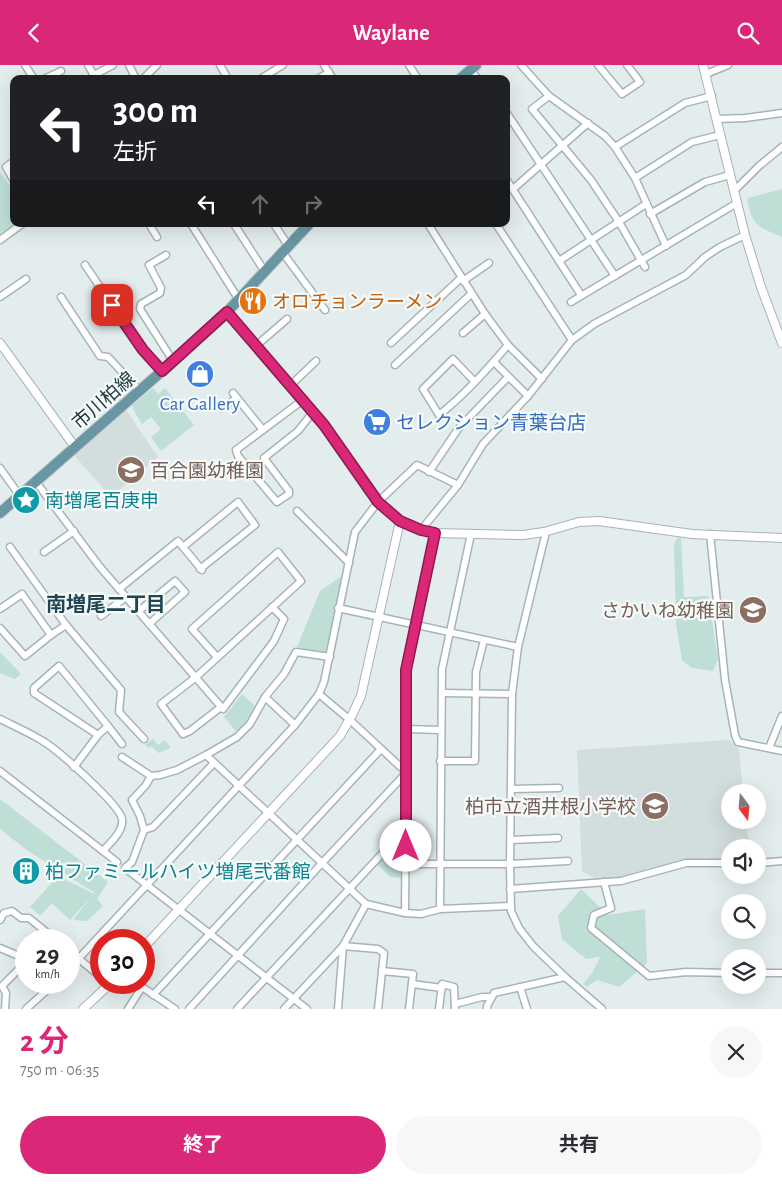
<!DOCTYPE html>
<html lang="ja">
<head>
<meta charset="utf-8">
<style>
	body { margin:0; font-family:"Alegreya Sans","Noto Sans JP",sans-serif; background:#f7f7f7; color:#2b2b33; height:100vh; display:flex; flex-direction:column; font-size:19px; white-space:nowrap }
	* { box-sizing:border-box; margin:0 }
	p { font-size:16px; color:#7c7c81 }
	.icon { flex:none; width:28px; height:28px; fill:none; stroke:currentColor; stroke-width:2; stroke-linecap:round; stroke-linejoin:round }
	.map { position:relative; height:944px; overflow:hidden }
	.drawer { display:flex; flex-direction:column; background:#fff; flex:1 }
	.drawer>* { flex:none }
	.banner { position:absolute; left:10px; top:10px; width:500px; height:152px; border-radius:10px; box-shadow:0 5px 20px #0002; background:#202124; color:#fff; overflow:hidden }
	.needle { width:32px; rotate:164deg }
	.tools { position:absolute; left:721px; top:719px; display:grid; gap:10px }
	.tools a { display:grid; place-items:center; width:45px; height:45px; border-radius:50%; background:#fff; box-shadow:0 5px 20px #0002; font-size:25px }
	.speed { position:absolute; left:15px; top:864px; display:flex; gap:10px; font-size:25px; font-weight:700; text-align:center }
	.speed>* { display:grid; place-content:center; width:65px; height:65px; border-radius:50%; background:#fff; box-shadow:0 5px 20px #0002; line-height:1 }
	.speed small { font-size:12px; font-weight:400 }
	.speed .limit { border:8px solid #d22; background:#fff; color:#111 }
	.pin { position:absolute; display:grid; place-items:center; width:42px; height:42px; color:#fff; margin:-21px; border-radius:10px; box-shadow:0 2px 8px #0006 }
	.me { position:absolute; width:55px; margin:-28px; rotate:0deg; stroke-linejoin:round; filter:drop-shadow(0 0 4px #0008) }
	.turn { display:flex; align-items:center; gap:18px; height:105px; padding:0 20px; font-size:22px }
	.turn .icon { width:65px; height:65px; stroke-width:2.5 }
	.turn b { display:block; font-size:35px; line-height:42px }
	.lanes { display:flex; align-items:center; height:48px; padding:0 20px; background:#0003; justify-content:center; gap:25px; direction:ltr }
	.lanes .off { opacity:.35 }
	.round { display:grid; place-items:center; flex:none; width:52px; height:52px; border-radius:26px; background:#f7f7f7 }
	.overview { display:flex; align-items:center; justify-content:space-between; height:85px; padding:0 20px }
	h1 { font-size:30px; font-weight:700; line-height:38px; color:#db2777 }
	.cta { display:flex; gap:10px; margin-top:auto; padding:10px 20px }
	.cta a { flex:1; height:58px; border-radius:30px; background:#db2777; color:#fff; font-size:20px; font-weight:700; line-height:58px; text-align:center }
	.cta a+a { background:#f7f7f7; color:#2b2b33 }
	header { display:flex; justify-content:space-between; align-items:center; height:65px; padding:0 20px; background:#db2777; color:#fff; font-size:22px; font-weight:700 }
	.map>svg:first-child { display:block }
	.built { fill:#d2ddde }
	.green { fill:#beded6 }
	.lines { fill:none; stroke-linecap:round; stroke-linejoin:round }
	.minor-casing { stroke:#a7b4b6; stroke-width:9 }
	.tertiary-casing { stroke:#a7b4b6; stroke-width:10 }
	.primary-casing { stroke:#c2c8ca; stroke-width:12 }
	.minor { stroke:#fff; stroke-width:6 }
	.tertiary { stroke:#fff; stroke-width:8 }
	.primary { stroke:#6996a3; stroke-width:10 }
	.route-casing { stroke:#8e194d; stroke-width:12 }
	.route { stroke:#db2777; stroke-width:9 }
	.labels { text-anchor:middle; stroke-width:4.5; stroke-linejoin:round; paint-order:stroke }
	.food-label { font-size:19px; fill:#c56008; stroke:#f5fafa; text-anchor:start }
	.street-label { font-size:19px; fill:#243a40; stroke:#f5fafa }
	.shop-label { font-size:19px; fill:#366cbe; stroke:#f5fafa }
	.education-label { font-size:19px; fill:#785e54; stroke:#f5fafa; text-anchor:end }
	.culture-label { font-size:19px; fill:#0d838f; stroke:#f5fafa; text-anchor:start }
	.neighbourhood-label { font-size:20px; font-weight:bold; fill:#1f4652; stroke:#f5fafa }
</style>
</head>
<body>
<header><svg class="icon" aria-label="back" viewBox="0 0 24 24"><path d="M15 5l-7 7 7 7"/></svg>Waylane<svg class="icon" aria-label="search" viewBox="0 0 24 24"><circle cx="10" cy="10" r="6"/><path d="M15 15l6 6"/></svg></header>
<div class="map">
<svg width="782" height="944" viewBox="0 0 782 944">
	<rect width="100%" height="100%" fill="#e4edee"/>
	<g class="built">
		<path d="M126 345 158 392 111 432 74 390Z"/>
		<path d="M729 675 739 684 743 727 730 728V755H746L749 782H730V795H680L615 813 598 815 582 806 577 685Z"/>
	</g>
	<g class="green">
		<path d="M0 107 14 126V159H15L0 169Z"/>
		<path d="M782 124V172C757 161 752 161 747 133Z"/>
		<path d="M153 323 158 329 165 323 194 360 161 386 151 372 161 364 151 352 142 359 134 346 132 340Z"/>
		<path d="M677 473H681L684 532 708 531 718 594 713 606 692 603 682 595 676 559 674 479Z"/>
		<path d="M342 511 328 587 326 589 297 582 320 526Z"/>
		<path d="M0 587 21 609 15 614 0 608Z"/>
		<path d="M242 629 255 641 246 657 236 666 224 652Z"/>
		<path d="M153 674 158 680 165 675 171 683 159 688 151 681 149 683 145 680Z"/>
		<path d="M0 734 108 817 97 834 103 841 87 856 73 855 92 831 70 855 52 838 40 851 30 842 58 811 94 829 95 828 28 786 0 764Z"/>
		<path d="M401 770 404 771V813L391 812 375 798Z"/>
		<path d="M581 824 608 850 645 844 647 898 619 922 597 915 587 922 583 919 592 908 600 892 586 894 562 874 558 851Z"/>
	</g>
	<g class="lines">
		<defs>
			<g id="minor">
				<path d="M25 0 34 14"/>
				<path d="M88 0 96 14"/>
				<path d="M129 0 136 14"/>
				<path d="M220 0 228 14"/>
				<path d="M324 0 333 14"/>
				<path d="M409 0 418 14"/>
				<path d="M521 0 549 31 605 71 615 82 635 113 666 181"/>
				<path d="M598 0 622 29 640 17 627 0"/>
				<path d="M470 5 478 14"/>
				<path d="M706 9 728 0"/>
				<path d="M94 10 113 0"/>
				<path d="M44 14 61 6"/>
				<path d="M143 14 157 0"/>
				<path d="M260 14 283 0"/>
				<path d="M318 14 329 7"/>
				<path d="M549 31 532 44 591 115 619 157 645 202"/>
				<path d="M506 47 615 211"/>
				<path d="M717 54 745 53 782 48"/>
				<path d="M615 82 685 38 712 31"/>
				<path d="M14 96 6 102 14 116"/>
				<path d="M635 113 692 77 720 70"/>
				<path d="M506 114 581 230"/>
				<path d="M513 124 588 58"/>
				<path d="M734 126 759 101 782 82"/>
				<path d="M650 149 705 117 730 110"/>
				<path d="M149 159 157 172"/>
				<path d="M191 159 239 235"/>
				<path d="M234 159 265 207"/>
				<path d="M274 159 289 182"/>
				<path d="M428 159 485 249 508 280 542 314"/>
				<path d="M496 159 572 275"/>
				<path d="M0 175 22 159"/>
				<path d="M283 188 325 245"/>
				<path d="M166 190 149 200 161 223 160 228 141 239 140 244 173 296"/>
				<path d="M559 196 646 139"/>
				<path d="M85 200 143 285 162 306"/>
				<path d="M463 216 489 198"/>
				<path d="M0 232 26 214"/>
				<path d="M61 232 100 291 108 292 140 326"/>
				<path d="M571 237 737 138"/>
				<path d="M227 247 324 360 378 437 400 456"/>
				<path d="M463 268 485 249"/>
				<path d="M391 278 461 213"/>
				<path d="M257 280 287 254"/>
				<path d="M494 297 528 331"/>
				<path d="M395 300 471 229"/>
				<path d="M475 317 453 294 423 324 439 350C465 330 487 305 508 280"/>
				<path d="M291 320 316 296"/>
				<path d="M233 328 263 365"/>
				<path d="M303 335 236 385 238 391 277 437 289 429V426L264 393 298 366 313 347"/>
				<path d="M222 343 237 333"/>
				<path d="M0 403 20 431"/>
				<path d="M429 407 458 364 508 312"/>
				<path d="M36 417 100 502 223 644 274 576 284 554 272 542"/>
				<path d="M297 446 349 498"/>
				<path d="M421 465 458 420 483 379 528 331 572 275 594 259 686 210 705 192 720 182 745 170"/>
				<path d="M544 467 545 471 518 582 512 629 510 799 511 846 519 863 533 881 565 912 602 944"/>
				<path d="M710 469 725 615 735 670 738 677 782 686"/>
				<path d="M10 482 66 560 51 570"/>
				<path d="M183 482 238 437 255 460 200 504"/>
				<path d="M44 487 74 466"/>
				<path d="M119 524 178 476 202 505"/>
				<path d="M338 543 518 582"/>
				<path d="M0 544 22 529 51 570 25 591 0 563"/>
				<path d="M139 546 175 516 185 527 149 559"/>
				<path d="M101 551 126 532"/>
				<path d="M66 560 121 625 119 647 144 674"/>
				<path d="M217 592 192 564 278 487 301 516 195 613 161 639 183 669 190 666 221 642"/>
				<path d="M442 628 512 629"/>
				<path d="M319 629 350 655 406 707"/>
				<path d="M265 632 295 660"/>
				<path d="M0 654C14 661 28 667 41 675 56 683 120 740 122 754 124 766 110 778 103 786"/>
				<path d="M108 661 122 679"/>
				<path d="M406 664 441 665"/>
				<path d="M769 683 782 651"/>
				<path d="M206 690 366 839 405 848 421 849 440 844 511 841"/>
				<path d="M122 692 151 711 160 710 177 705 206 690 237 672 250 659 265 632 284 609 296 587 330 592"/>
				<path d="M440 696H475L476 607 484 575"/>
				<path d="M214 698 153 762 144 765 132 797 125 803 307 944"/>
				<path d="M74 702 98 670 34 628V623L59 601 108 661 98 670"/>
				<path d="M0 706 117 797"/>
				<path d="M511 724 559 723"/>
				<path d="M144 765 140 751 132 735 146 720 151 711"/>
				<path d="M511 775 558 773"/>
				<path d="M758 798 782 796"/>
				<path d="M406 799H510L568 796"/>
				<path d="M604 817 611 843 594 850 591 863 649 911 686 907 730 908"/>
				<path d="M510 824 621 816 686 798H730"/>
				<path d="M440 844 442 604 471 469"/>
				<path d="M405 848 407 605 435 468"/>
				<path d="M0 855 4 848 12 846 21 853H29L56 875"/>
				<path d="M0 883 26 894"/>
				<path d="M69 887 77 896"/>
				<path d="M79 894 101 912"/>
				<path d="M69 904 295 660 319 629 324 617 355 467 378 437 417 400 458 420"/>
				<path d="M382 906 413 909 409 944"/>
				<path d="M758 908H782"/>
				<path d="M136 918 175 944"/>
				<path d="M412 919 442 923"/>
				<path d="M520 922 527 944"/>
				<path d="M153 930 381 684"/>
				<path d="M455 939 482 932H492L494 928 565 912"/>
				<path d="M5 944 6 928 2 921 26 897"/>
				<path d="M26 944 55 918"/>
				<path d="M128 944 142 922"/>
				<path d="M189 944 322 798 406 708"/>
				<path d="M237 944 406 763"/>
				<path d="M284 944 343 881 378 884 384 888 378 944"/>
				<path d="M338 944 343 881 366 839"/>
				<path d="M439 944 442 919 454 922 455 944"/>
				<path d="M487 944V941L492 932"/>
			</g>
			<g id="tertiary">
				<path d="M703 0 745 170 761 222 782 278"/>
				<path d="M0 278 75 382"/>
				<path d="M144 882 340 671 352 650 361 631 400 456 421 465 435 468 523 470 544 467 579 457 599 456 692 469 782 473"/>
				<path d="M83 944 111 918"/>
			</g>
			<g id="primary">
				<path d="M460 14 476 0"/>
				<path d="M0 448 162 306 227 247 309 159"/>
			</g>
		</defs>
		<use href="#minor" class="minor-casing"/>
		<use href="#tertiary" class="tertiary-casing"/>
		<use href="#primary" class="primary-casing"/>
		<use href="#minor" class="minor"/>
		<use href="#tertiary" class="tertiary"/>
		<use href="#primary" class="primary"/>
	</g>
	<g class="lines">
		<defs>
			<path id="route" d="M112 240 143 285 162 306 227 247 324 360 378 437 400 456 421 465 435 468 406 605V781"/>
		</defs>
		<use href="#route" class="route-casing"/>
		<use href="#route" class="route"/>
	</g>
	<defs>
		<symbol id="restaurant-disc" viewBox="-11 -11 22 22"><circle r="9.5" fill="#e8710a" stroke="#f5fafa"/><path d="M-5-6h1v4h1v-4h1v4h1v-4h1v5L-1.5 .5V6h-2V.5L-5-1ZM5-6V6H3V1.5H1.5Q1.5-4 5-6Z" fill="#fff"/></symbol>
		<symbol id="shop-disc" viewBox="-11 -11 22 22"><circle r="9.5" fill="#3f7fe0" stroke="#f5fafa"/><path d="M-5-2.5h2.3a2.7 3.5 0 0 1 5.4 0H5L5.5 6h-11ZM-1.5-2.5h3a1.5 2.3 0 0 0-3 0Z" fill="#fff"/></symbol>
		<symbol id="supermarket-disc" viewBox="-11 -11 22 22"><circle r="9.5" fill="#3f7fe0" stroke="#f5fafa"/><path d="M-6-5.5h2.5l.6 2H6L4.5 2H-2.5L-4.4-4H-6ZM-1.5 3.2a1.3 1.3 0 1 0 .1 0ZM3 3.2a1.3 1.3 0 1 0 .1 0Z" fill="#fff"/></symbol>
		<symbol id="school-disc" viewBox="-11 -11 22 22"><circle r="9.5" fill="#8d6e63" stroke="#f5fafa"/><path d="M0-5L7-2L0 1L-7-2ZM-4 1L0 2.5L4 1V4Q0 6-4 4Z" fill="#fff"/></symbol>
		<symbol id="sight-disc" viewBox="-11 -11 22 22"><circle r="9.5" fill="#0f9aa8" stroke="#f5fafa"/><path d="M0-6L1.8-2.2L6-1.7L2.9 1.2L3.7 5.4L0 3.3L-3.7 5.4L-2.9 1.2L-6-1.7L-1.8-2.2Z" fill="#fff"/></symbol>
		<symbol id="building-disc" viewBox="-11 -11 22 22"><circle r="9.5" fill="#0f9aa8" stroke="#f5fafa"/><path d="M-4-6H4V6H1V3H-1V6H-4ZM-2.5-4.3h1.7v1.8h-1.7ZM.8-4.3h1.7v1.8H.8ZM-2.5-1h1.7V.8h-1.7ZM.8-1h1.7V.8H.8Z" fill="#fff"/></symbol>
	</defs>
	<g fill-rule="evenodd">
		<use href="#restaurant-disc" x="237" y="220" width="32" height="32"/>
		<use href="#shop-disc" x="184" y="293" width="32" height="32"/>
		<use href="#supermarket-disc" x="361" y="341" width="32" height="32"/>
		<use href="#school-disc" x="115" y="389" width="32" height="32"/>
		<use href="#sight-disc" x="10" y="419" width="32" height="32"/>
		<use href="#school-disc" x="737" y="529" width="32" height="32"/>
		<use href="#school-disc" x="639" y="725" width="32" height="32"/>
		<use href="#building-disc" x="10" y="790" width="32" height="32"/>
	</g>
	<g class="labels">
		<g class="food-label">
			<text x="272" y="243">オロチョンラーメン</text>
		</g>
		<g class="street-label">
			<text transform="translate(103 335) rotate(-41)" y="7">市川柏線</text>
		</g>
		<g class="shop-label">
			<text x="200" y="345">Car Gallery</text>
			<text x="396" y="364" text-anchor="start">セレクション青葉台店</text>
		</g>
		<g class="education-label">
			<text x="150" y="412" text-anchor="start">百合園幼稚園</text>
			<text x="734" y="552">さかいね幼稚園</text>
			<text x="636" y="748">柏市立酒井根小学校</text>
		</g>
		<g class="culture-label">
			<text x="45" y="442">南増尾百庚申</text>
			<text x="45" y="813">柏ファミールハイツ増尾弐番館</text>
		</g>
		<g class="neighbourhood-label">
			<text x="106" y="546">南増尾二丁目</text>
		</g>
	</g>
</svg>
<div class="tools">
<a><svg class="needle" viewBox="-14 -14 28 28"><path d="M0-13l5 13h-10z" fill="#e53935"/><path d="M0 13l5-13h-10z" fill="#7c7c81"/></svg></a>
<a><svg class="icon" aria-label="sound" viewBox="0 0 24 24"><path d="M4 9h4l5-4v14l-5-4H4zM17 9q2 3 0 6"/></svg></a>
<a><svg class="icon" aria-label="search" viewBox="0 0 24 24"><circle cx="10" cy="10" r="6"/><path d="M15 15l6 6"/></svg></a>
<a><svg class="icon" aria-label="layers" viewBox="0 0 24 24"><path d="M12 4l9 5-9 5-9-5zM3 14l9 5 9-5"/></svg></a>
</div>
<div class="speed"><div>29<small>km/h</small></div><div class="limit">30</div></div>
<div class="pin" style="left:112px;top:240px;background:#d93025"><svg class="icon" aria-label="arrive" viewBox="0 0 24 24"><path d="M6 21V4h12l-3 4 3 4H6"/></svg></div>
<svg class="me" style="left:406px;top:781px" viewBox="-20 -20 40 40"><circle r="19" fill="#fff"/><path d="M0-13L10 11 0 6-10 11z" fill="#db2777"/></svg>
<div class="banner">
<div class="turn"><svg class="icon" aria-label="left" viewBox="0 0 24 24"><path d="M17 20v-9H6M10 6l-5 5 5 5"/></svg><div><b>300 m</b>左折</div></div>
<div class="lanes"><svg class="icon" aria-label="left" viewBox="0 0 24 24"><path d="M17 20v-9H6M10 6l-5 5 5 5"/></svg><svg class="icon off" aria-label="ahead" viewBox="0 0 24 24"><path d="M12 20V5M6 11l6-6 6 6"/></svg><svg class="icon off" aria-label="right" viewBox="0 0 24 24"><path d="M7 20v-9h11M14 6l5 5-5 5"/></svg></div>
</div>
</div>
<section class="drawer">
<div class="overview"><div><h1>2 分</h1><p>750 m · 06:35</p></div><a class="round"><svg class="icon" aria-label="close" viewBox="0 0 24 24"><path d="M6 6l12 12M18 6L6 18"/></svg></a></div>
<div class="cta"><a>終了</a><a>共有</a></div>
</section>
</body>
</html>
